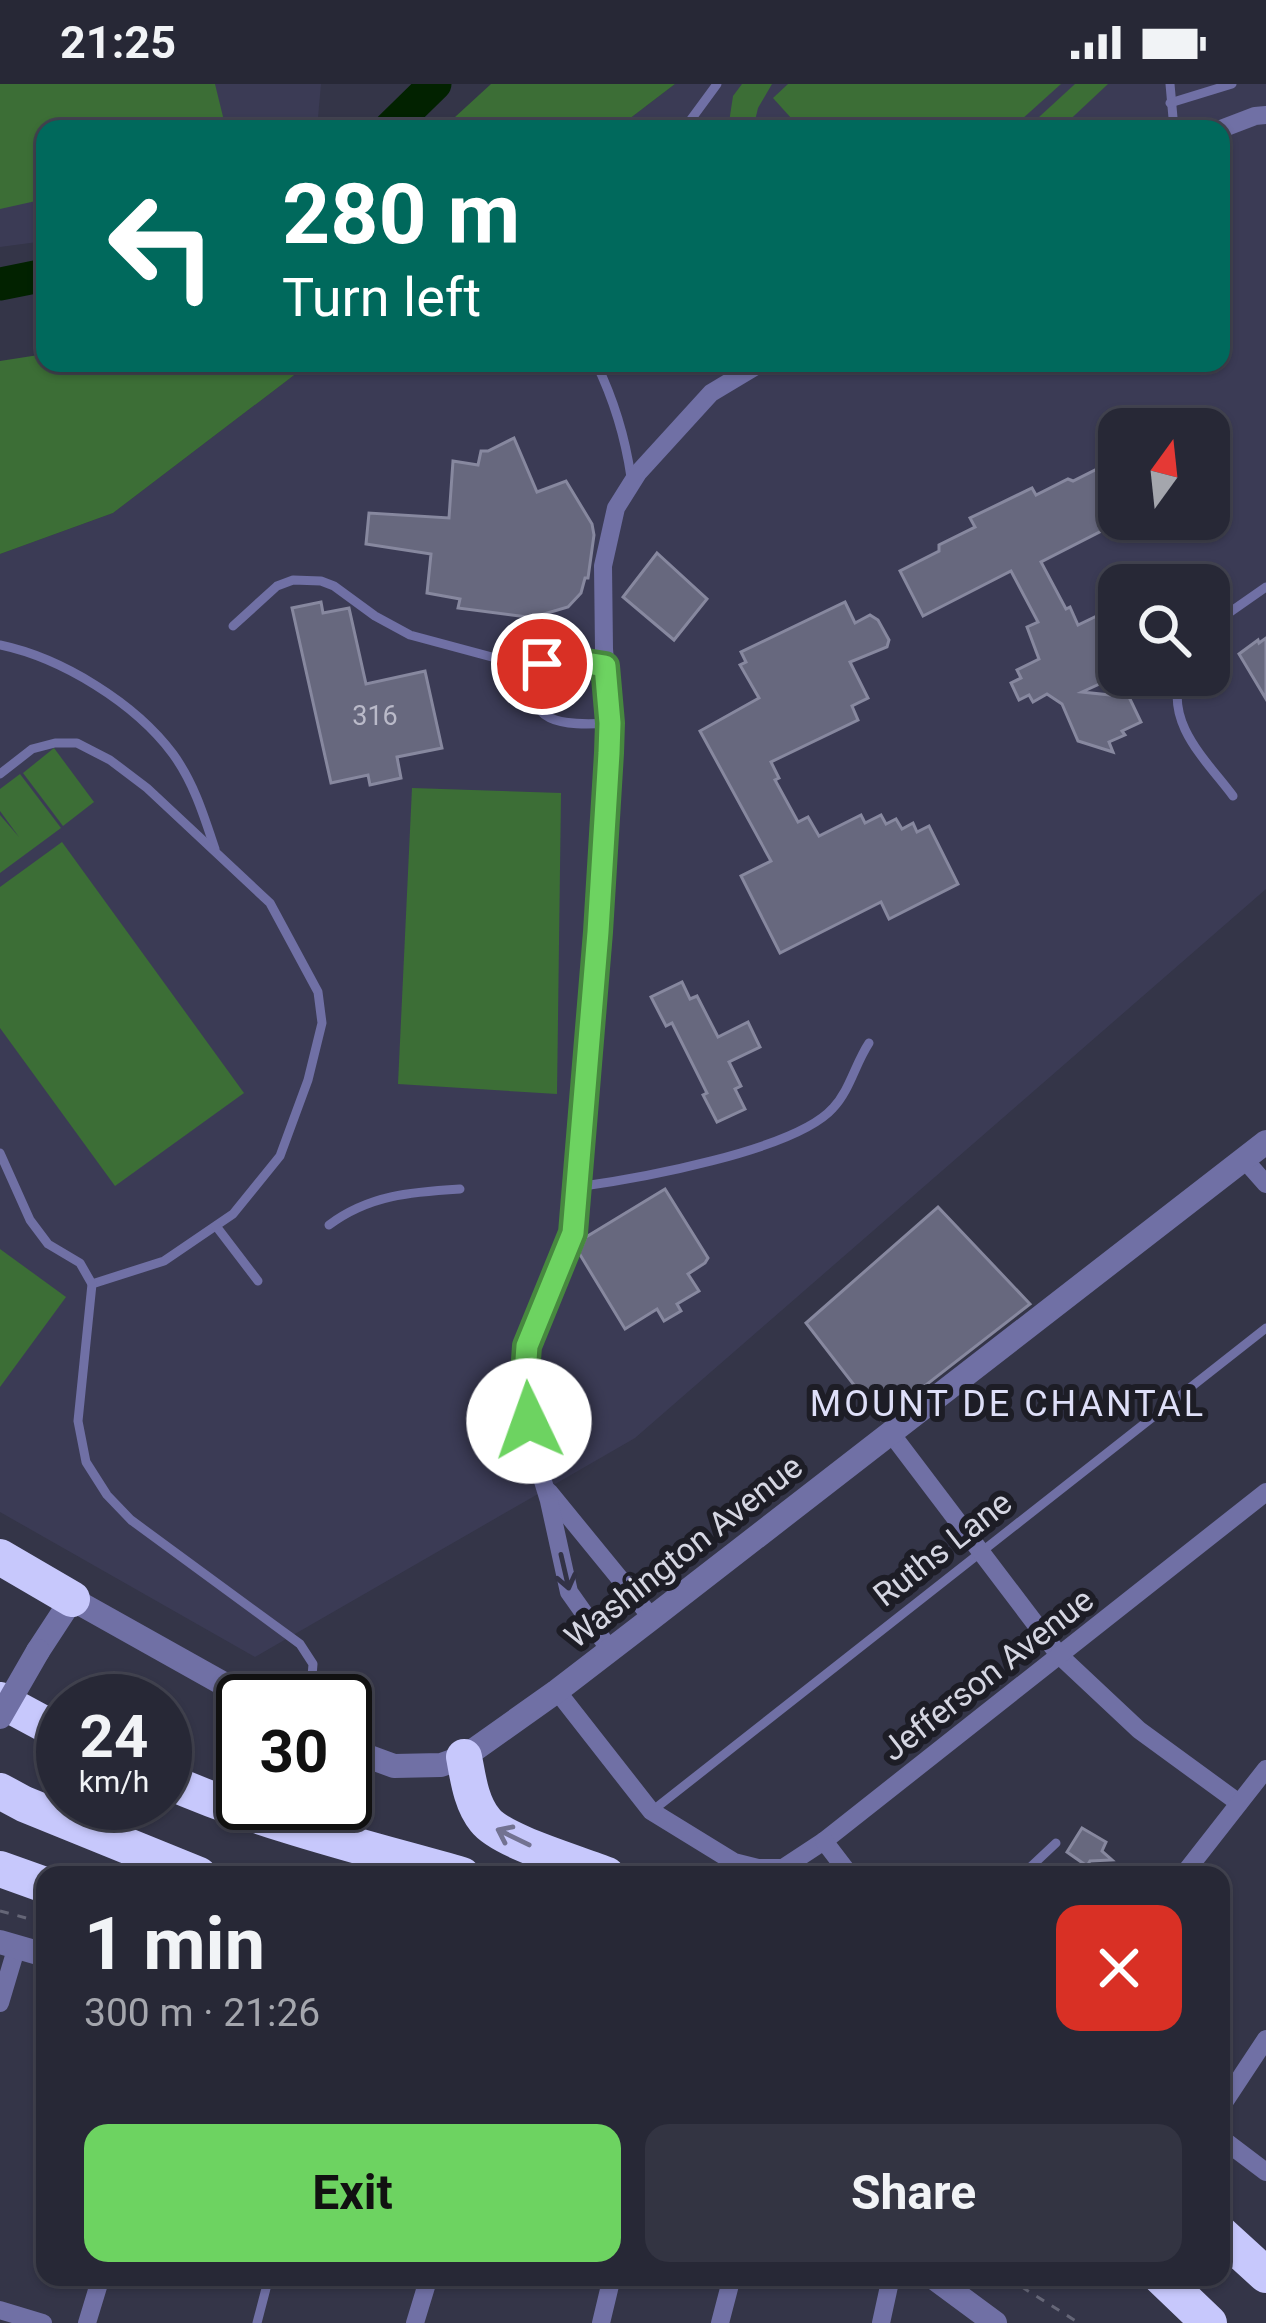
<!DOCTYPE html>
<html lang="en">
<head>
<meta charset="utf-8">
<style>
	body { margin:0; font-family:Roboto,sans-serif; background:#333442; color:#f1f3f6; height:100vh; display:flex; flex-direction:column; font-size:45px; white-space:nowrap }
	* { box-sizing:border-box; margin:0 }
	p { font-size:39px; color:#a4a6ad }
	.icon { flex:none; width:66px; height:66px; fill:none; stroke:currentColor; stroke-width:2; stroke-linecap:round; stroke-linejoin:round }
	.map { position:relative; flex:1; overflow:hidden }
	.panel { position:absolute; left:36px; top:1782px; width:1194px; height:420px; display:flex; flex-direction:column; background:#272836; border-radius:24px; box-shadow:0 3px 9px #0004,0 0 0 3px #434451 }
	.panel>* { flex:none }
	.hud { position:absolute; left:36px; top:36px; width:1194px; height:252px; border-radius:24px; box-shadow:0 3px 9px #0004,0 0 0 3px #434451; background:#00695c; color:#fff; overflow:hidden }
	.needle { width:78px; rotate:15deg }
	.tools { position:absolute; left:1098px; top:324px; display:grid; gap:24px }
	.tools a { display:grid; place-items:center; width:132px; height:132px; border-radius:24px; background:#272836; box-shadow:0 3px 9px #0004,0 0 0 3px #434451; font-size:60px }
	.speed { position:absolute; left:36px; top:1590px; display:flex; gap:24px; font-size:60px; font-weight:700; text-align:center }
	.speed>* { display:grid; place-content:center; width:156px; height:156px; border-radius:50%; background:#272836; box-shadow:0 3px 9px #0004,0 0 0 3px #434451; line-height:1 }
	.speed small { font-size:30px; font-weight:400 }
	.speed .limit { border:6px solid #111; border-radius:18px; background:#fff; color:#111 }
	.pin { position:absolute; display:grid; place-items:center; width:102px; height:102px; color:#fff; margin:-51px; border:6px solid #fff; border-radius:50%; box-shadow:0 3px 12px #0007 }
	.me { position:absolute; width:132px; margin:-66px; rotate:357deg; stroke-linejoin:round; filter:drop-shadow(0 0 9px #0008) }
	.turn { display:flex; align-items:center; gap:42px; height:252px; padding:0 48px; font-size:54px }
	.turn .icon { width:156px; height:156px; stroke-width:2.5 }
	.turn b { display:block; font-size:84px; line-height:102px }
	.round { display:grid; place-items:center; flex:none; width:126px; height:126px; border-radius:24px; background:#333442 }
	.headline { display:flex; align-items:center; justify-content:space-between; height:204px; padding:0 48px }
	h1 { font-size:72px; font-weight:700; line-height:90px }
	.cta { display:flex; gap:24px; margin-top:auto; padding:24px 48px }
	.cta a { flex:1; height:138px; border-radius:24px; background:#6dd361; color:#111; font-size:48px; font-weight:700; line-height:138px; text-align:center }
	.cta a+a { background:#333442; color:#f1f3f6 }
	.status { display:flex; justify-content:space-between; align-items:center; height:84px; padding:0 60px; background:#272836; direction:ltr }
	.status svg { height:33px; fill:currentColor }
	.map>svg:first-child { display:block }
	.built { fill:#3b3b55; fill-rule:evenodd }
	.green { fill:#3c6e36 }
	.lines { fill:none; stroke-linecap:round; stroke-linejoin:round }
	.river { stroke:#022200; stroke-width:33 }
	.building { fill:#67687e; stroke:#87889f; stroke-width:3 }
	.path { stroke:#656677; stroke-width:3; stroke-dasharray:9 9; stroke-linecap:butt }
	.service { stroke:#7070a5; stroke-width:9 }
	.minor { stroke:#7070a5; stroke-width:18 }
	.tertiary { stroke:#7070a5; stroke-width:24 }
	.motorway { stroke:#c7c8fc; stroke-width:36 }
	.tertiary-bridge { stroke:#7070a5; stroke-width:24 }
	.oneway { stroke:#323246 }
	.oneway2 { stroke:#727291 }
	.route-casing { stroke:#47893f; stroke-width:30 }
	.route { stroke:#6dd361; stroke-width:21 }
	.labels { text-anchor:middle; stroke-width:12; stroke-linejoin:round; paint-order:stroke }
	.number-label { font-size:27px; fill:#babac9 }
	.street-label { font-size:33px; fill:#d5d6e2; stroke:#1d1d26 }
	.neighbourhood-label { font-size:36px; letter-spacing:3px; fill:#dedff8; stroke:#1d1d26 }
</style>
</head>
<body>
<div class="status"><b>21:25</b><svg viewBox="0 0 49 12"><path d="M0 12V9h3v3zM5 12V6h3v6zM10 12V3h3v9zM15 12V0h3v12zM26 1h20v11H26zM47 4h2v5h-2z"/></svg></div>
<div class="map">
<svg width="1266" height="2239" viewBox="0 0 1266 2239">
	<rect width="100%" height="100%" fill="#343548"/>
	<g class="built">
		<path d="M0 0H321L317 45H45V157L0 163Z"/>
		<path d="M675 0H1266V805L635 1354 255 1573 0 1428V470L113 429 310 279H1221V45H616ZM1119 345H1209V435H1119ZM1119 501H1209V591H1119Z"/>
	</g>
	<g class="green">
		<path d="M0 0H215L226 45H45V115L0 125Z"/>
		<path d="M491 0H675L616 45H442Z"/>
		<path d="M742 0H772L758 24 753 45H728L733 12Z"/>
		<path d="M788 0H1061L1011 45H801L773 14Z"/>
		<path d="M1075 0H1108L1060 45H1026Z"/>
		<path d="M45 270V279H310L113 429 0 470V277Z"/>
		<path d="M54 664 94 718 63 742 23 689Z"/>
		<path d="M20 690 61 744 0 789V731L19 753 0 727V705Z"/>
		<path d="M412 704 561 709 557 1010 398 1000Z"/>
		<path d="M62 758 244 1009 115 1102 0 944V803Z"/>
		<path d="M0 1165 66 1213 0 1303Z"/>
	</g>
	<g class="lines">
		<g class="river">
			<path d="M389 45 435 0"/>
			<path d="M0 200 45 191"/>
		</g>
	</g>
	<g class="building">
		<path d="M514 354 537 408 566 397 592 440 594 451 588 494H585L581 509 568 523 544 530 543 535 458 524 460 515 427 509 431 470 366 460 369 429 449 434 453 377 478 381 481 367H488Z"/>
		<path d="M1119 374V438L1041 478 1066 525 1070 523 1078 541 1103 529 1107 539 1119 534V591L1082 608 1129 613 1141 638 1122 647 1125 651 1109 658 1113 668 1078 657 1062 620 1047 610 1033 618 1029 611 1019 616 1011 599 1021 594 1017 586 1039 575 1027 543 1038 538 1011 487 923 532 900 487 939 467V461L975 443 970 434 1032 404 1036 411 1068 395 1073 397Z"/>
		<path d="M657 469 707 515 674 556 623 513Z"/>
		<path d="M321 518 323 529 349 524 366 600 425 587 442 664 397 673 401 694 370 701 368 691 331 699 292 524Z"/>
		<path d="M845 518 855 539 870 531 878 536 889 556 887 563 850 578 868 614 852 622 858 636 771 678 779 694 775 696 798 738 808 733 819 752 861 731 865 739 881 731 886 740 896 735 902 745 913 739 917 748 929 742 958 800 889 835 881 818 780 869 741 792 771 777 700 647 759 614 740 581 746 578 741 568Z"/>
		<path d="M1266 554V615L1239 570 1258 556 1259 559Z"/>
		<path d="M682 898 690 915 697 912 718 953 748 938 760 963 729 978 741 1002 735 1005 745 1025 717 1038 703 1011 707 1009 672 939 666 942 651 913Z"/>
		<path d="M665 1105 708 1174 705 1179 688 1190 699 1207 677 1220 681 1227 664 1237 657 1225 625 1245 579 1169 586 1153Z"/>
		<path d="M938 1123 1030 1220 881 1336 806 1239Z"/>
		<path d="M1082 1744 1106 1758 1102 1767 1112 1776 1090 1777 1087 1782 1067 1768Z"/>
	</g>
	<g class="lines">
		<g class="path">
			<path d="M0 1827 45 1839"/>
			<path d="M1006 2193 1079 2239"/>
		</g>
		<g class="service">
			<path d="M1170 0 1174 45"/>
			<path d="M1170 19 1232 0"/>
			<path d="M684 45 717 0"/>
			<path d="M596 279C614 316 625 352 631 393"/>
			<path d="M233 542 277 502 293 496 321 497 334 502 375 532 410 551 540 586"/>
			<path d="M1209 549 1223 533 1266 503"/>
			<path d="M0 561C62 574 135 619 173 670 194 699 204 732 215 765"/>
			<path d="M605 582 561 575 543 581C516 641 565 642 610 639"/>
			<path d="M1181 591C1164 639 1207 677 1233 712"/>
			<path d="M0 690 32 665 55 659H77L110 676 147 704 270 819 318 908 322 939 308 996 280 1072 233 1130 164 1177 92 1200"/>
			<path d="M0 1069 30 1136 48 1160 80 1179 92 1200 78 1337 86 1378 107 1411 131 1436 300 1560 313 1580 310 1617"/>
			<path d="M577 1103C635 1095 795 1067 833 1024 850 1006 855 980 869 959"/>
			<path d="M329 1141C369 1111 411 1108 460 1105"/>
			<path d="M216 1142 258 1197"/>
			<path d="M652 1727 1266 1244"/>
			<path d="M1022 1791 1056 1759"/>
			<path d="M257 2239 269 2193"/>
		</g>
		<g class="minor">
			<path d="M1221 45 1255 32 1266 31"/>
			<path d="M1243 1074 1266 1100"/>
			<path d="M890 1348 1059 1571 1139 1646 1239 1719"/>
			<path d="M549 1408 652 1534"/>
			<path d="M610 1566 569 1508 549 1417 535 1371 524 1304 527 1262 573 1149 598 848 610 639 604 565 603 482 616 424 638 389 711 309 761 279"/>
			<path d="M557 1607 651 1727 734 1778 758 1784H783L824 1757 1266 1408"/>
			<path d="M824 1757 850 1791"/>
			<path d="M1183 1791 1266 1685"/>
			<path d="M0 1919 17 1862"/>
			<path d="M1221 2023 1266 1955"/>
			<path d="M1221 2054 1266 2088"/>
			<path d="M0 2226 43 2239"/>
			<path d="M87 2239 101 2193"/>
			<path d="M415 2239 429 2193"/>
			<path d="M601 2239 612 2193"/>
			<path d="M720 2239 732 2193"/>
			<path d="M881 2239 891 2193"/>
		</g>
		<g class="tertiary">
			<path d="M38 1567 72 1515 254 1617"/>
			<path d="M345 1664 394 1682 441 1681 464 1673 557 1607 652 1534 1266 1058"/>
			<path d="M0 1858 45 1871"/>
			<path d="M933 2193 995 2239"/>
		</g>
		<g class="motorway">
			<path d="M0 1473 72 1515"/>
			<path d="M0 1616 63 1650"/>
			<path d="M464 1673C468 1694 471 1719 485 1736 502 1758 578 1779 607 1791"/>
			<path d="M165 1696C259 1738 363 1763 462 1791"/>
			<path d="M0 1707 24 1720 199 1791"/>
			<path d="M0 1785 45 1801"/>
			<path d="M1221 2150 1266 2191"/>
			<path d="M1161 2193 1209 2239"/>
		</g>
		<path class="tertiary-bridge" d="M0 1633 38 1567"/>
	</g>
	<defs><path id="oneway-shaft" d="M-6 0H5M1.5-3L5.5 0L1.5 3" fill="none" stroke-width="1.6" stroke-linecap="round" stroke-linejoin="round" transform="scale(3)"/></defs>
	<use class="oneway" href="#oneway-shaft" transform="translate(565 1488) rotate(77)"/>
	<use class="oneway2" href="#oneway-shaft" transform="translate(513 1753) rotate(-154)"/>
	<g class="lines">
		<defs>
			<path id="route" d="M529 1337 524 1304 527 1262 573 1149 598 848 609 669 610 639 605 582 561 575 542 580"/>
		</defs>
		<use href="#route" class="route-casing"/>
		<use href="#route" class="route"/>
	</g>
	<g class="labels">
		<g class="number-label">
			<text x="375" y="641">316</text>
		</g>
		<g class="street-label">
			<text transform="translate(942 1464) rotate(-38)" y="12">Ruths Lane</text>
			<text transform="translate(683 1467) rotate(-38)" y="12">Washington Avenue</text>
			<text transform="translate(987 1590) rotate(-38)" y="12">Jefferson Avenue</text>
		</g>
		<g class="neighbourhood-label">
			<text x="1008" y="1332">MOUNT DE CHANTAL</text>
		</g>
	</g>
</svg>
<div class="tools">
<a><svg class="needle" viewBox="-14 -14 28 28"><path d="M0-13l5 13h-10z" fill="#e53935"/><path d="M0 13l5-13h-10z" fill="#a4a6ad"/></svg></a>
<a><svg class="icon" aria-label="search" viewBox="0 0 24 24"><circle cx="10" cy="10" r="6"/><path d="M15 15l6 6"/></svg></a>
</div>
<div class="speed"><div>24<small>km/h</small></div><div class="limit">30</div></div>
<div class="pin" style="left:542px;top:580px;background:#d93025"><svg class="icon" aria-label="arrive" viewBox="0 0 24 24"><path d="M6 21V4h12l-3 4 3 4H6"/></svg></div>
<svg class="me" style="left:529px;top:1337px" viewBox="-20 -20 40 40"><circle r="19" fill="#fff"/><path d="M0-13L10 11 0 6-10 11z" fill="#6dd361"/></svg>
<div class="hud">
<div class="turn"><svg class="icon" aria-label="left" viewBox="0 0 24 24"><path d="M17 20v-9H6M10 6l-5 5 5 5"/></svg><div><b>280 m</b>Turn left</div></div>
</div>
<section class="panel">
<div class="headline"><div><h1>1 min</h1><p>300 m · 21:26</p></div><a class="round" style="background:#d93025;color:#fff"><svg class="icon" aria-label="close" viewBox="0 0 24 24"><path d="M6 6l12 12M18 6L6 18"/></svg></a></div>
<div class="cta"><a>Exit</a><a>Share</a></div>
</section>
</div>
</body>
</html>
